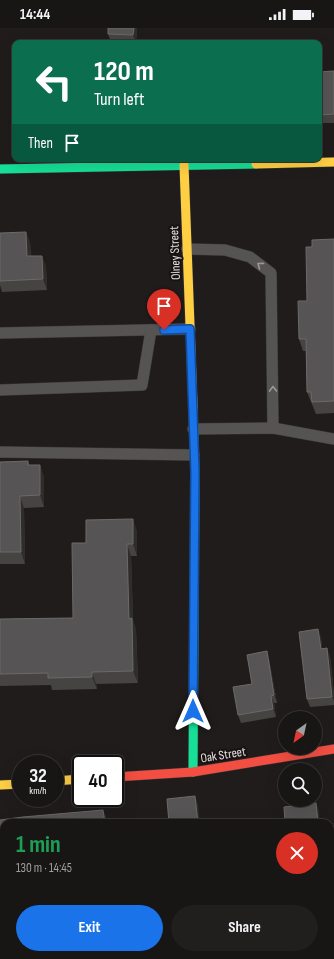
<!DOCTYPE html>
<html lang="en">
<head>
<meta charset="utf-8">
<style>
	body { margin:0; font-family:"Sofia Sans Condensed",sans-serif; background:#211e1e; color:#f1f3f6; height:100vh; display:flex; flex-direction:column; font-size:15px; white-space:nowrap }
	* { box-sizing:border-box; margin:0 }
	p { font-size:13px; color:#9f9fa0 }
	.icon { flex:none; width:22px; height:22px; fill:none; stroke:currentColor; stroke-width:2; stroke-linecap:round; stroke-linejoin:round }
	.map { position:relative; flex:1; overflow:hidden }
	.details { position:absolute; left:0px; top:791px; width:334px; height:140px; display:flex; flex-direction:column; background:#181515; border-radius:12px 12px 0 0; box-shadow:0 4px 16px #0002,0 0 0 1px #363434 }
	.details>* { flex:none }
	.top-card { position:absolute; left:12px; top:12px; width:310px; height:122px; border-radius:8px; box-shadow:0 4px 16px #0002,0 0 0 1px #363434; background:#0b6e4f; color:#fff; overflow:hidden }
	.needle { width:26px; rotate:213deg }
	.tools { position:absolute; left:278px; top:683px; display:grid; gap:8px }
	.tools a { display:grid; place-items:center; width:44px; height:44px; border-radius:50%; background:#181515; box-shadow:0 4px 16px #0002,0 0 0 1px #363434; font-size:20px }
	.speed { position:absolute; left:12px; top:727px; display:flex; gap:8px; font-size:20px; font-weight:700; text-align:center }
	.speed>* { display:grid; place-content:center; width:52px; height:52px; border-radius:50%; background:#181515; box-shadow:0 4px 16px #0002,0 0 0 1px #363434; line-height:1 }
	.speed small { font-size:10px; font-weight:400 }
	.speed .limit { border:2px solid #111; border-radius:6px; background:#fff; color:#111 }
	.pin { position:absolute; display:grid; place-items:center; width:34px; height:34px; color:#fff; margin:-41px -17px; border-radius:50% 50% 50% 0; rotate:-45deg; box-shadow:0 0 4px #0007 }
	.pin .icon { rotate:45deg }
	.me { position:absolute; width:44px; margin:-22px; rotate:0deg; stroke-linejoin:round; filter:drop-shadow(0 0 3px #0008) }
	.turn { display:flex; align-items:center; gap:14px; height:84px; padding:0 16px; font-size:18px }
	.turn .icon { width:52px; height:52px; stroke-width:2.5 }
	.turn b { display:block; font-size:28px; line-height:34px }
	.then { display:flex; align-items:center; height:38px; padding:0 16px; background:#0003; gap:8px; font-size:15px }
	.round { display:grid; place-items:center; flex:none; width:42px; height:42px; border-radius:21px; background:#211e1e }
	.overview { display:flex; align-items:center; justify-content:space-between; height:68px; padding:0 16px }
	h1 { font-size:24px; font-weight:700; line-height:30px; color:#1e9e55 }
	.action { display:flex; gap:8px; margin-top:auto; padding:8px 16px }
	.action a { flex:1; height:46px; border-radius:24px; background:#1a73e8; color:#fff; font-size:16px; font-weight:700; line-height:46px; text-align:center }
	.action a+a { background:#211e1e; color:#f1f3f6 }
	.status { display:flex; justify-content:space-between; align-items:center; height:28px; padding:0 20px; background:#181515; direction:ltr }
	.status svg { height:11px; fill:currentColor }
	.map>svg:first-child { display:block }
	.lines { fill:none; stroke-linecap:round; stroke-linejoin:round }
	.lane-casing { stroke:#383636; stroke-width:12 }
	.fast-casing { stroke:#383636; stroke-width:10 }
	.slow-casing { stroke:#383636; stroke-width:10 }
	.jam-casing { stroke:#383636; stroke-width:10 }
	.lane { stroke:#565353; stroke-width:11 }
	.fast { stroke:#16e098; stroke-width:9 }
	.slow { stroke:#ffcf43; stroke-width:9 }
	.jam { stroke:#f24e42; stroke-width:9 }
	.wall { fill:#454443 }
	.shaded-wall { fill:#2f2d2c }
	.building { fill:#565454; stroke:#6c6a69 }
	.oneway { stroke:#9c9899 }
	.route-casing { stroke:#114b97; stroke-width:10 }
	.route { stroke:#1a73e8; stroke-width:7 }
	.labels { text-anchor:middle; stroke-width:4; stroke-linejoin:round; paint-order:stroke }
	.street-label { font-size:13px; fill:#e3dedf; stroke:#181212 }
</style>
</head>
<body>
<div class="status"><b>14:44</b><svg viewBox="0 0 49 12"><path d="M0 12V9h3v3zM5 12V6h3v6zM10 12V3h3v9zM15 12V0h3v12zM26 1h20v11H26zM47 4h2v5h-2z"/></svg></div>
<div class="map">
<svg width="334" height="931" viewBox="0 0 334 931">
	<rect width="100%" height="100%" fill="#201c1c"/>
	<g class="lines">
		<defs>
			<g id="lane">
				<path d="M187 221 225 222 250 229 271 245 273 400"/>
				<path d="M0 305 190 301"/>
				<path d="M0 362 142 357 151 302"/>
				<path d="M193 401 273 400 334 411"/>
				<path d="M0 424 194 427"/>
			</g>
			<g id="fast">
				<path d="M0 141 256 136"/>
				<path d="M193 378 195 445 193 744"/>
			</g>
			<g id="slow">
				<path d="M256 136 334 134"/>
				<path d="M184 137 193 378"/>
				<path d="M55 753 81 751"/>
				<path d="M0 757 21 756"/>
			</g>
			<path id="jam" d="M115 749 193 744 334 721"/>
		</defs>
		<use href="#lane" class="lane-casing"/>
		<use href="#fast" class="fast-casing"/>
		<use href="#slow" class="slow-casing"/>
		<use href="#jam" class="jam-casing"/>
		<use href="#lane" class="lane"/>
		<use href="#fast" class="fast"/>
		<use href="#slow" class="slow"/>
		<use href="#jam" class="jam"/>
	</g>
	<g class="wall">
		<path d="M137 0 136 15 111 14 108 6Z"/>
		<path d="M334 43V95H319V44Z"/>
		<path d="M0 205 30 214 31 228 46 238 47 262 2 264 0 257Z"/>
		<path d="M334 211V385L316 386 307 364 306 323H303L299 311 307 273 312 219Z"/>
		<path d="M28 433 29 437 44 449V479L24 480 25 536H0V442Z"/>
		<path d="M137 503V528H131L133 592 136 602 138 655 96 656 97 661 52 662 51 657 0 658V591L73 590 86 515Z"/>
		<path d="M321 609 322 620 330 628 334 666V677L310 679 307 671Z"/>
		<path d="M269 631 277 675H274L276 689 241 695 238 687 252 656Z"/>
		<path d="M106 789 107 795H4V846L0 847V792Z"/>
		<path d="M4 873V915L3 912 0 913V874Z"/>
		<path d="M130 927H137L131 930Z"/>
	</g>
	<g class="shaded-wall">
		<path d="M134 0H137L136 15 133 7Z"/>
		<path d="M26 204 30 214 31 239 27 228Z"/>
		<path d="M42 228 46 238 47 262 43 251Z"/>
		<path d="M40 437 44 449V479L40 467Z"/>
		<path d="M20 468 24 480 25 536 21 524Z"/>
		<path d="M133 491 137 503V528L133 516Z"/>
		<path d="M127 516 131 528 133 592 136 602 138 655 133 643 129 591Z"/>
		<path d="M318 601 321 609 323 629 321 621Z"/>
		<path d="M327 620 330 628 334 666V673L332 669Z"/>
		<path d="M267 623 269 631 277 675 274 667Z"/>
		<path d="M92 644 96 656 97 661 92 649Z"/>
		<path d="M271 668 274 675 276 689 273 681Z"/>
		<path d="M195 768 198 776 200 795H198Z"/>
		<path d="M316 775 319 783 320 795H318Z"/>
		<path d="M103 782 106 789 107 795H105Z"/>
	</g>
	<g class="building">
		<path d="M108 0H134L133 7 108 6Z"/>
		<path d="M257 12 286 15H256Z"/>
		<path d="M334 43V86L319 87V44Z"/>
		<path d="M26 204 27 228H42L43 251 0 253V205Z"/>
		<path d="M334 211V373L312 374 311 364H307L306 311H299L298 273H307L306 219H312V212Z"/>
		<path d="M28 433V437H40V467L20 468 21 524H0V434Z"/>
		<path d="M133 491V516H127L129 591 132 590 133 643 92 644V649L48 650V645L0 646V591L73 590 72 515H86V492Z"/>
		<path d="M318 601 321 621 327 620 332 669 307 671 299 604Z"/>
		<path d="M267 623 274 667 271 668 273 681 238 687 233 659 252 656 247 627Z"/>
		<path d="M195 768 198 795H169L167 771Z"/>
		<path d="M316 775 318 795H285L284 779Z"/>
		<path d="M103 782 105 795H4V838L0 839V792L23 789Z"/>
		<path d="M4 873V915L0 905V874Z"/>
		<path d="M9 927H56L58 931H11Z"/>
	</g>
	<defs><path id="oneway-chevron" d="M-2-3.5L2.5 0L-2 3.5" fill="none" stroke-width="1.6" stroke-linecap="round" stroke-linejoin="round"/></defs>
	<g class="oneway">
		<use href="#oneway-chevron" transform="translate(260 237) rotate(-144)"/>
		<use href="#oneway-chevron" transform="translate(273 361) rotate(-91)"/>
	</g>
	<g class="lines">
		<defs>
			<path id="route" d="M164 302 190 301 195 444 193 683"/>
		</defs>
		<use href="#route" class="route-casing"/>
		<use href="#route" class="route"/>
	</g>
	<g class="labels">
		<g class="street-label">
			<text transform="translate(174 225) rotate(-92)" y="5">Olney Street</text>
			<text transform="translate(223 726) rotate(-9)" y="5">Oak Street</text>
		</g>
	</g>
</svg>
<div class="tools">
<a><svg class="needle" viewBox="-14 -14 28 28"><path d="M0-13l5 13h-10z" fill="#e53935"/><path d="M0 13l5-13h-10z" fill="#9f9fa0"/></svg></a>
<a><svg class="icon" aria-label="search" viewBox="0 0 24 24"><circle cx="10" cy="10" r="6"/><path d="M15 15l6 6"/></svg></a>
</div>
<div class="speed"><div>32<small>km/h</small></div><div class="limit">40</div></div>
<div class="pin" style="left:164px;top:302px;background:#d93025"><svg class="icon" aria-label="arrive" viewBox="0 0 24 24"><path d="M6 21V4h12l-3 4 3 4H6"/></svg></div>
<svg class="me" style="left:193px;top:683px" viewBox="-20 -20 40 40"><path d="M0-17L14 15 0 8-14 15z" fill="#1a73e8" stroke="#fff" stroke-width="4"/></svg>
<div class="top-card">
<div class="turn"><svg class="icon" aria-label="left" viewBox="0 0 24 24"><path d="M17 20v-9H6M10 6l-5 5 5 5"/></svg><div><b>120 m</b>Turn left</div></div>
<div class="then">Then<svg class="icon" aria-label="arrive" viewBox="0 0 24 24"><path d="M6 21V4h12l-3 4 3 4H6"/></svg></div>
</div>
<section class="details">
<div class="overview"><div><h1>1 min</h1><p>130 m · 14:45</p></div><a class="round" style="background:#d93025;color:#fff"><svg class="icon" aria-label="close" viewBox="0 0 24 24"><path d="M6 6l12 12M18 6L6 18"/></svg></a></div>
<div class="action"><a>Exit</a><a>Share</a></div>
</section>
</div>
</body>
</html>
